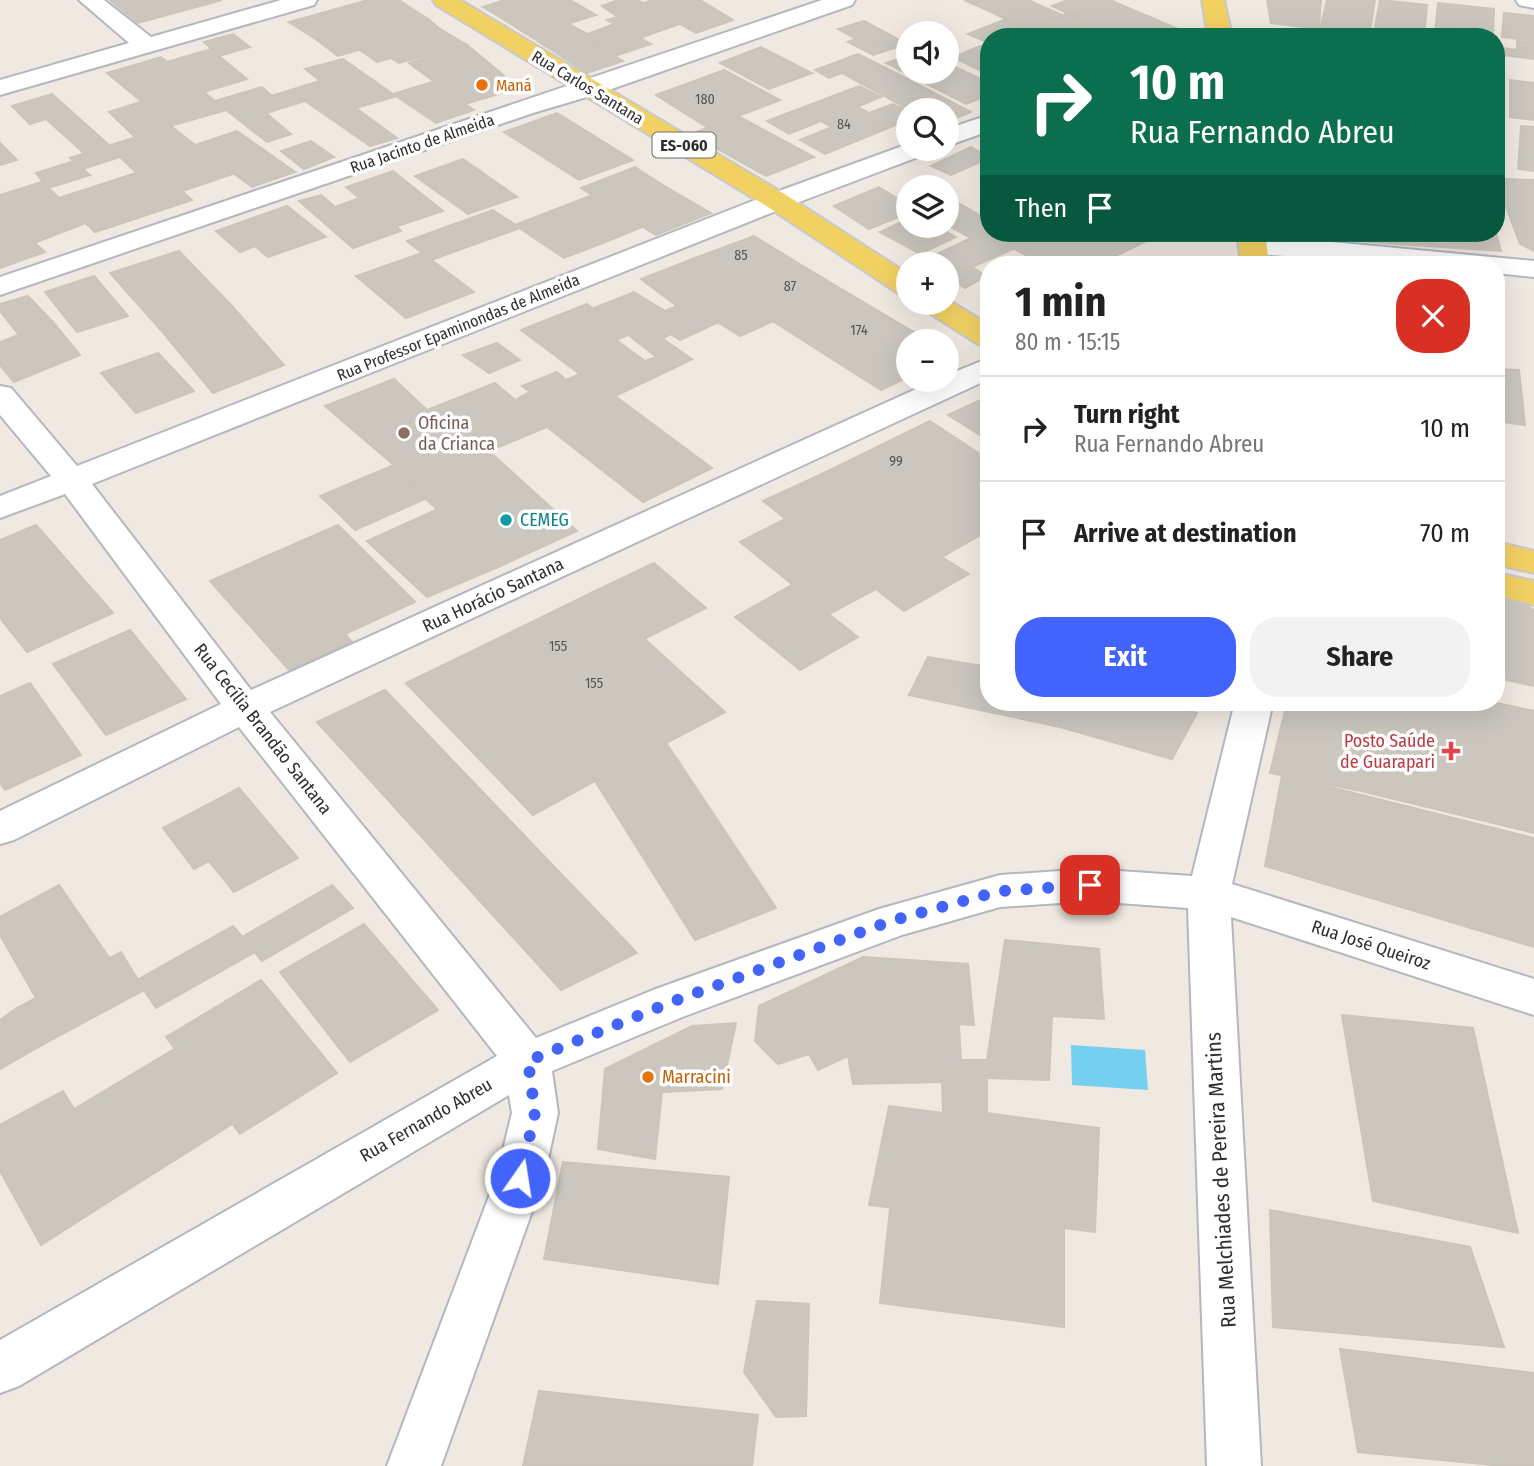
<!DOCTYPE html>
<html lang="en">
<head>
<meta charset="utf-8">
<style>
	body { margin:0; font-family:"Fira Sans Condensed",sans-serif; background:#f2f2f2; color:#222; height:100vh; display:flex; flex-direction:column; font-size:26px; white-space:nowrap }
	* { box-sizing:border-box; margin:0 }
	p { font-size:23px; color:#767676 }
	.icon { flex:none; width:38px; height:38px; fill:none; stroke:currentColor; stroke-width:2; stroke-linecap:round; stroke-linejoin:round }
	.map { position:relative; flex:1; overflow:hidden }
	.details { position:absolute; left:980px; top:256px; width:525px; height:455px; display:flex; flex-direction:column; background:#fff; border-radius:28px; box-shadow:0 7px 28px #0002 }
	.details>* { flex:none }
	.guide { position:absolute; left:980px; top:28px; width:525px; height:214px; border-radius:28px; box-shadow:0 7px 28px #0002; background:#0b6e4f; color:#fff; overflow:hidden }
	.fabs { position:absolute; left:896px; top:21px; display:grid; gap:14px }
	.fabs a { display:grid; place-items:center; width:63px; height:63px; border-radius:50%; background:#fff; box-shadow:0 7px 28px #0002; font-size:35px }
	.pin { position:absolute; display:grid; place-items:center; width:60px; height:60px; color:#fff; margin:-30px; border-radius:14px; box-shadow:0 4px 10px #0006 }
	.me { position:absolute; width:77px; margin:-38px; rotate:13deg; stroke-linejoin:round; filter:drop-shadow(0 0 5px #0008) }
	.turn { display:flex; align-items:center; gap:24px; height:147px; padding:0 35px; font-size:32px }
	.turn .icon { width:91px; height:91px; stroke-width:2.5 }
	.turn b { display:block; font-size:49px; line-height:60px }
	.then { display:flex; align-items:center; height:66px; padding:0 35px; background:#0003; gap:14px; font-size:26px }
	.round { display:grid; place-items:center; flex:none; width:74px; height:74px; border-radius:28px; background:#f2f2f2 }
	.summary { display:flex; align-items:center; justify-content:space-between; height:119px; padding:0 35px }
	h1 { font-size:42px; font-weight:700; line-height:52px }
	.action { display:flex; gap:14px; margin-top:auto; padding:14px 35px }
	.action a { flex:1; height:80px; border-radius:28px; background:#4264fb; color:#fff; font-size:28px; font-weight:700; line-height:80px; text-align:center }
	.action a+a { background:#f2f2f2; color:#222 }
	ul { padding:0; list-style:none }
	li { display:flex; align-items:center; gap:21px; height:105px; padding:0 35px; border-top:2px solid #e0e0e0 }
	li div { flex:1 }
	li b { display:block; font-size:26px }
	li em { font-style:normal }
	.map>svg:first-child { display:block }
	.water { fill:#75cff0 }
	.building { fill:#cbc7bf; stroke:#cbc5ba; stroke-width:2 }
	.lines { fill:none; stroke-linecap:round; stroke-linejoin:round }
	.minor-casing { stroke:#b4b7c1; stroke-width:4 }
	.major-casing { stroke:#c9c9c9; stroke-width:4 }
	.minor { fill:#fff; fill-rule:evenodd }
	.major { fill:#f2d163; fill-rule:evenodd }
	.route { stroke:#4264fb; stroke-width:12; stroke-dasharray:0 21.6 }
	.food-dot { fill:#e8710a; stroke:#fff; stroke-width:2.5 }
	.education-dot { fill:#8d6e63; stroke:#fff; stroke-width:2.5 }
	.culture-dot { fill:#0f9aa8; stroke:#fff; stroke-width:2.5 }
	.health-dot { fill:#e0444e; stroke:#fff; stroke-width:2.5 }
	.labels { text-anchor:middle; stroke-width:7; stroke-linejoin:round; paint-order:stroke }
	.number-label { font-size:14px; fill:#555452 }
	.far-food-label { font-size:16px; fill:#c56008; stroke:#fff; text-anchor:start }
	.far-street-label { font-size:16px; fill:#2e2e2e; stroke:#fff }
	.shield { fill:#fff; stroke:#6d6d6d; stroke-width:2 }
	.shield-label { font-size:16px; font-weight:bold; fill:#2e2e2e }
	.education-label { font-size:18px; fill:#785e54; stroke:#fff; text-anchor:start }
	.culture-label { font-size:18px; fill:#0d838f; stroke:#fff; text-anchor:start }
	.street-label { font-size:18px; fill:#2e2e2e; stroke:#fff }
	.health-label { font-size:18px; fill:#be3a42; stroke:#fff; text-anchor:end }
	.food-label { font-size:18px; fill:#c56008; stroke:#fff; text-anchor:start }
	.near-street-label { font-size:21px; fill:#2e2e2e; stroke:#fff }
</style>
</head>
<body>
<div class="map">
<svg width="1534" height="1466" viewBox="0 0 1534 1466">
	<rect width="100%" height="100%" fill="#efe9e1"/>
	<path class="water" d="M1071 1045 1145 1050 1148 1090 1072 1085Z"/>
	<g class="building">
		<path d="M110 0H222L138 23Z"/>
		<path d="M368 0H399L414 10 314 38 289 22Z"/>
		<path d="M504 0H562L503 19 483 7Z"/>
		<path d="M562 0H570L596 15 555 28 546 24 525 33 503 19Z"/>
		<path d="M618 0H637L682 23 640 38 607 20 618 17 602 6Z"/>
		<path d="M653 0H700L733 20 696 33 643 3Z"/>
		<path d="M964 0H1021L989 11Z"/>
		<path d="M1021 0H1028L1062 15 1026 29 989 11Z"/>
		<path d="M1068 0H1110L1178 29 1159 37H1121L1052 6Z"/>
		<path d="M1267 0H1321L1319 29 1271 23Z"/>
		<path d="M1327 0H1375L1369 37 1319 34Z"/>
		<path d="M1380 0 1427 5 1424 37H1373Z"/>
		<path d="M1438 3 1494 9 1493 37 1435 33Z"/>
		<path d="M414 10 428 19 357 39 369 47 338 56 314 38Z"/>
		<path d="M1068 13 1121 37H1043L1026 29Z"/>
		<path d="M1504 13 1534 16V41L1502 37Z"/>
		<path d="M428 19 440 29 369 47 357 39Z"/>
		<path d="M1006 19 1026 29 1006 37H989V43L968 34Z"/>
		<path d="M864 21 907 44 873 55 848 42 856 39 838 29Z"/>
		<path d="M546 24 555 28 569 24 600 41 592 43 623 61 587 73 525 33Z"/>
		<path d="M614 24 640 38 651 44 615 56 592 43 600 41 588 34Z"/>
		<path d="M440 29 467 45 399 63 391 58 377 62 360 50Z"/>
		<path d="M1026 29 1043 37H1006Z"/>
		<path d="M233 34 250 47 219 56 204 42Z"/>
		<path d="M1517 41 1534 43V59L1496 54V47L1517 50Z"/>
		<path d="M467 45 519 88 465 104 409 63Z"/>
		<path d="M980 46 989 50V75L953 57Z"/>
		<path d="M761 47 812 73 769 89 720 63Z"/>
		<path d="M211 49 219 56 247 79 204 92 167 62Z"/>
		<path d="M858 54 884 67 851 78 842 73 829 78 815 70Z"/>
		<path d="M908 56V72H947V63L989 83V95L966 104 886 63Z"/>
		<path d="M161 57 215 101 226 110 171 126 107 73Z"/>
		<path d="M343 59 393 94 397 96 356 108 305 69Z"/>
		<path d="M884 67 971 112 947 122V110H910L851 78Z"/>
		<path d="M724 70 780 100 708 128 656 95Z"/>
		<path d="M1510 80 1534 83V120L1510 117Z"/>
		<path d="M319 81 397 138 370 146 305 101 266 113 291 134 267 142 226 110Z"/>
		<path d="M435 81 465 104 474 110 436 123 393 94Z"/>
		<path d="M859 86 881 97 857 107 869 113 893 104 908 111V120L825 154 800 140 832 127 821 121 789 134 767 121Z"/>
		<path d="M262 87 272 96 226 110 215 101Z"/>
		<path d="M52 94 109 145 84 153 46 119 30 124 12 106Z"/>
		<path d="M140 102 171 126 135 137 109 112Z"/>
		<path d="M557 113 633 160 579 180 504 132Z"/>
		<path d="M738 116 814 157 766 176 691 134Z"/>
		<path d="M171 126 195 145 233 174 182 191 127 140Z"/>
		<path d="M1521 126 1534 127V171L1518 169Z"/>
		<path d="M237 131 295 172 252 187 195 145Z"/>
		<path d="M127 140 155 167 137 173 120 157 83 169 70 158Z"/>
		<path d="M311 141 334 157 304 169 281 151Z"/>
		<path d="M0 143 17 160 0 165Z"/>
		<path d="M971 147 989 158 951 175 931 166Z"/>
		<path d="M463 159 517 197 468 214 415 176Z"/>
		<path d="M74 161 90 175 48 188 36 173Z"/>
		<path d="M155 167 192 200 95 232 59 198Z"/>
		<path d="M635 167 661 184 607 205 581 188Z"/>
		<path d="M393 171 443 211 395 227 346 187Z"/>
		<path d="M1506 179 1534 180V251L1520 244 1497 183Z"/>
		<path d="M42 182 86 223 34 243 0 211V195Z"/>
		<path d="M661 184 711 213 656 235 607 205Z"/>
		<path d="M879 187 908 205V213L869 229 834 206Z"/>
		<path d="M321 195 335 207 360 198 401 231 353 248 299 201Z"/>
		<path d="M592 195 607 205 642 227 600 244 551 211Z"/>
		<path d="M947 196 989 221V233H1008L1027 243 972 267 986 276 965 288 947 277V264L920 262 971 238 947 225Z"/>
		<path d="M287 206 326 237 268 257 255 246 240 252 216 231Z"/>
		<path d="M493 210 520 228 431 260 407 241Z"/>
		<path d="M0 211 18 228 0 234Z"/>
		<path d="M551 211 600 244 564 258 515 225Z"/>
		<path d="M908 219V226H935L956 237 920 254 880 232Z"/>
		<path d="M18 228 45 252 0 268V234Z"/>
		<path d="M1021 233H1163L1099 264H1042L1013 248 1027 243 1013 236Z"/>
		<path d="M1305 233H1394L1397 244 1305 237Z"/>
		<path d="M1394 233H1496L1501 251 1397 244Z"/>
		<path d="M754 236 793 260 731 284 695 258Z"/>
		<path d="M179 251 231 305 160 329 110 273Z"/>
		<path d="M422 253 474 292 406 318 356 276Z"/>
		<path d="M695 258 731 284 677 306 641 279Z"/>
		<path d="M793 260 843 290 740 336 686 302Z"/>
		<path d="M94 276 128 316 77 332 45 292Z"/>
		<path d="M843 290 929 341H908V377L881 390 774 322Z"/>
		<path d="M634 292 665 311 686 326 645 348 594 308Z"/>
		<path d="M28 296 53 322 19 335 0 311V304Z"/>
		<path d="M686 302 719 322 680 340 671 334 686 326 665 311Z"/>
		<path d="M587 304 628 335 609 343 595 335 571 344 599 366 580 374 521 330Z"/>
		<path d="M231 305 284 365 213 393 160 329Z"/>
		<path d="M53 322 80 355 14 382 0 365V342Z"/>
		<path d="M595 335 609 343 616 340 645 361 656 357 672 369 609 399 580 374 599 366 571 344Z"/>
		<path d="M663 339 692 359 672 369 645 348Z"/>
		<path d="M497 343 520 360 489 373 463 355Z"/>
		<path d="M158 353 194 391 136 413 101 373Z"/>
		<path d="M1496 369 1519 370 1525 425 1496 421Z"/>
		<path d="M557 372 566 380 580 374 609 399 547 427 517 399 530 392 522 386Z"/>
		<path d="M394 379 427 410 477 456 415 483 325 406Z"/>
		<path d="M495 383 547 427 477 456 427 410Z"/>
		<path d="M615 396 712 468 643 502 547 427Z"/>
		<path d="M989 396V441L948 415Z"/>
		<path d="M930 421 989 460V530L942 557 824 473Z"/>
		<path d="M1496 436 1502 437 1501 469H1496Z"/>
		<path d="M490 452 577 531 496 568 411 484Z"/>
		<path d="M394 465 415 483 339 514 320 496Z"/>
		<path d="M824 473 942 557 969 574 904 611 763 501Z"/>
		<path d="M411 484 425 499 355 530 339 514Z"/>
		<path d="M436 510 496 568 427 597 367 541Z"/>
		<path d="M785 519 876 589 829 614 740 542Z"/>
		<path d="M36 525 113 613 27 652 0 618V540Z"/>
		<path d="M338 525 415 602 345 634 269 555Z"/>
		<path d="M269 555 345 634 352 642 290 671 210 581Z"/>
		<path d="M654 563 706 608 644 639 593 592Z"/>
		<path d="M792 585 858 637 800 670 735 617Z"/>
		<path d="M593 592 725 712 595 781 466 654Z"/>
		<path d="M1496 594 1510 597 1534 610V686L1496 678Z"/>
		<path d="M130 630 186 699 106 735 53 664Z"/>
		<path d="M466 654 595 781 533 815 406 683Z"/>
		<path d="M928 657 989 667V702H1066L1060 727 909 695Z"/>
		<path d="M30 683 81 755 5 790 0 783V696Z"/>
		<path d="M385 690 637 953 561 990 317 722Z"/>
		<path d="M1066 702H1155L1197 713 1172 759 1060 727Z"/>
		<path d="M1287 702H1377L1361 791 1270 773Z"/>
		<path d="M1377 702H1492L1534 711V833L1361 791Z"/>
		<path d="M667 744 776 908 695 940 595 781Z"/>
		<path d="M1282 775 1534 838V947L1265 866Z"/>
		<path d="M239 788 298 858 234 892 209 861 194 869 163 828Z"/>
		<path d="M59 885 110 959 36 998 0 935V917Z"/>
		<path d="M332 885 353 908 262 961 242 937Z"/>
		<path d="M364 924 438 1010 350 1062 280 972Z"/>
		<path d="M233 926 255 952 156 1008 137 980Z"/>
		<path d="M1005 940 1099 949 1104 1019 1052 1016 1049 1080 987 1078V1060Z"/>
		<path d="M121 952 144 990 42 1045 17 1008Z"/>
		<path d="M863 957 870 1046 818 1070 809 1054 778 1064 755 1041 759 1006Z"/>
		<path d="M863 957 968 964 974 1025 868 1019Z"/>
		<path d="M261 980 337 1073 240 1134 166 1037Z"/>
		<path d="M17 1008 42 1045 0 1069V1020Z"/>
		<path d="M1342 1015 1473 1028 1518 1233 1373 1201Z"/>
		<path d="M868 1019 959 1025 961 1060H987V1113H943L942 1082 853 1084 848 1056 870 1046Z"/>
		<path d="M736 1023 722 1089 662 1092 655 1159 598 1149 605 1069 692 1026Z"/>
		<path d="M176 1048 232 1124 124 1192 74 1109Z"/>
		<path d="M63 1091 124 1192 41 1245 0 1171V1125Z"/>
		<path d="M889 1106 943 1113H987L1099 1128 1095 1232 869 1205Z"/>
		<path d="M563 1162 729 1177 718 1284 544 1259Z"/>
		<path d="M890 1208 1064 1229V1327L880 1303Z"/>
		<path d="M1270 1210 1470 1247 1504 1347 1273 1327Z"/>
		<path d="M757 1301 809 1304 806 1416 776 1417 744 1372Z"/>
		<path d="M1340 1349 1534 1373V1466H1504L1358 1452Z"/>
		<path d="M539 1391 758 1415 752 1466H523Z"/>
	</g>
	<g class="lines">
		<defs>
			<g id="minor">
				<path d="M79 0H104L151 37 281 0H317L314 5 0 95V80L129 43Z"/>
				<path d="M822 0H855L852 5 600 93 533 113 0 295V277Z"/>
				<path d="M1516 0H1534V8L1519 5Z"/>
				<path d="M989 115V131L947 146V129Z"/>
				<path d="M908 144V149H930L926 154 786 207 92 484 251 690 936 380H947V375L989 358V379L270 712 536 1038 653 990 879 909 1000 875 1090 869 1192 876 1235 702H1273L1232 884 1534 979V1015L1231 917 1261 1466H1207L1188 908 1090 901 1000 907 902 935 685 1016 552 1071 558 1113 544 1178 441 1466H387L496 1178 512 1113 509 1095 19 1386 0 1393V1340L497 1056 239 727 14 840 0 844V811L221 704 65 494 0 518V496L51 476 0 415V386L11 388 77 466 768 195Z"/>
				<path d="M1253 239 1332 242 1534 261V277L1496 273V264H1396L1243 253 1239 247 1243 241Z"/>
			</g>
			<g id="major">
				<path d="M433 0H460L786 195 908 274V296L898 293 768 207 436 5Z"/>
				<path d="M1202 0H1224L1232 37H1208Z"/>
				<path d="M1237 233H1265L1269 264H1241Z"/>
				<path d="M947 299 989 325V347L978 344 923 309 918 303H947Z"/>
				<path d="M1496 542 1534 551V573L1496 564Z"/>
				<path d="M1496 573 1534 581V605L1496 595Z"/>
			</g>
		</defs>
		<use href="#minor" class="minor-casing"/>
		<use href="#major" class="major-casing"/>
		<use href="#minor" class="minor"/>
		<use href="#major" class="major"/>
	</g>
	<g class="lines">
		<path class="route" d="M520 1178 535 1113 528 1061 669 1003 894 920 1000 891 1090 885"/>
	</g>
	<g class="food-dot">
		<circle cx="482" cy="85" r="7"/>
		<circle cx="648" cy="1077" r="7"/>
	</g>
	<circle class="education-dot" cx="404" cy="433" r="7"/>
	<circle class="culture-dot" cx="506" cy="520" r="7"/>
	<path class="health-dot" d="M1447.5 740.5h7v7h7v7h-7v7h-7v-7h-7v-7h7z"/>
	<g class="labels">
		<g class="number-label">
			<text x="705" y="104">180</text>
			<text x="844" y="129">84</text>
			<text x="741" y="260">85</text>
			<text x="790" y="291">87</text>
			<text x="859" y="335">174</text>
			<text x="896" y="466">99</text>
			<text x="558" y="651">155</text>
			<text x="594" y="688">155</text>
		</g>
		<g class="far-food-label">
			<text x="496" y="91">Maná</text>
		</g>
		<g class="far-street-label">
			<text transform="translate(588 87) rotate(31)" y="6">Rua Carlos Santana</text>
			<text transform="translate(422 143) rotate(-19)" y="6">Rua Jacinto de Almeida</text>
			<text transform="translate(458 327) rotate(-22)" y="6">Rua Professor Epaminondas de Almeida</text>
		</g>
		<rect class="shield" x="652.5" y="132.5" width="63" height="25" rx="5"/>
		<g class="shield-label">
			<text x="684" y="151">ES-060</text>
		</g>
		<g class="education-label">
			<text x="418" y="429">Oficina<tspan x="418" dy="21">da Crianca</tspan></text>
		</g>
		<g class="culture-label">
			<text x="520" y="526">CEMEG</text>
		</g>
		<g class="street-label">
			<text transform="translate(493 595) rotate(-25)" y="6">Rua Horácio Santana</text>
			<text transform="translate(263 729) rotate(52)" y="6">Rua Cecília Brandão Santana</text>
			<text transform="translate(1371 945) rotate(18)" y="6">Rua José Queiroz</text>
			<text transform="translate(426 1120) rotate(-30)" y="6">Rua Fernando Abreu</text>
		</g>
		<g class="health-label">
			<text x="1435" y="747">Posto Saúde<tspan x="1435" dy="21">de Guarapari</tspan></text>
		</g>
		<g class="food-label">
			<text x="662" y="1083">Marracini</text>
		</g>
		<g class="near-street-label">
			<text transform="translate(1221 1180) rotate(-93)" y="7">Rua Melchiades de Pereira Martins</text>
		</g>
	</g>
</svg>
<div class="fabs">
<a><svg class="icon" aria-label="sound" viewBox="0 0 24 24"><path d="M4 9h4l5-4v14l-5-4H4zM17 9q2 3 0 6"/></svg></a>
<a><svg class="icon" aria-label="search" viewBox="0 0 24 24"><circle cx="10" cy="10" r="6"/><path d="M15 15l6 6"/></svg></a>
<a><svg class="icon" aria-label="layers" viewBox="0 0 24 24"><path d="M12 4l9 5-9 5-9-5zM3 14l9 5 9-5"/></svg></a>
<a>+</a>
<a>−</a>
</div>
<div class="pin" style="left:1090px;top:885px;background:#d93025"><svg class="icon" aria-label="arrive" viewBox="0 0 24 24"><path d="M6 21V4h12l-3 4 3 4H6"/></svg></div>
<svg class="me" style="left:520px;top:1178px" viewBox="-20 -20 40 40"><circle r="17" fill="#4264fb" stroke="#fff" stroke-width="3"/><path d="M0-11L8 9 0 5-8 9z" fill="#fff"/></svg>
<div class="guide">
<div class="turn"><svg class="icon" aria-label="right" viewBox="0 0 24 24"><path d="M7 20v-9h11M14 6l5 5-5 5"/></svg><div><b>10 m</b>Rua Fernando Abreu</div></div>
<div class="then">Then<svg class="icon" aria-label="arrive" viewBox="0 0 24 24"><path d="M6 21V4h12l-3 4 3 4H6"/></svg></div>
</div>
<section class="details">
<div class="summary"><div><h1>1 min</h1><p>80 m · 15:15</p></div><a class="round" style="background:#d93025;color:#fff"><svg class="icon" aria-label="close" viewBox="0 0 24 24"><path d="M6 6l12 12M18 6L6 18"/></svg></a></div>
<ul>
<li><svg class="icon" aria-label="right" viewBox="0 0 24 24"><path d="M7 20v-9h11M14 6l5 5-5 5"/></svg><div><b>Turn right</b><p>Rua Fernando Abreu</p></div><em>10 m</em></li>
<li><svg class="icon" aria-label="arrive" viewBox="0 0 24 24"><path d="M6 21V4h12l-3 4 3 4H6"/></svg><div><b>Arrive at destination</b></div><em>70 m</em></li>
</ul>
<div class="action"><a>Exit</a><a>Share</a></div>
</section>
</div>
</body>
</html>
